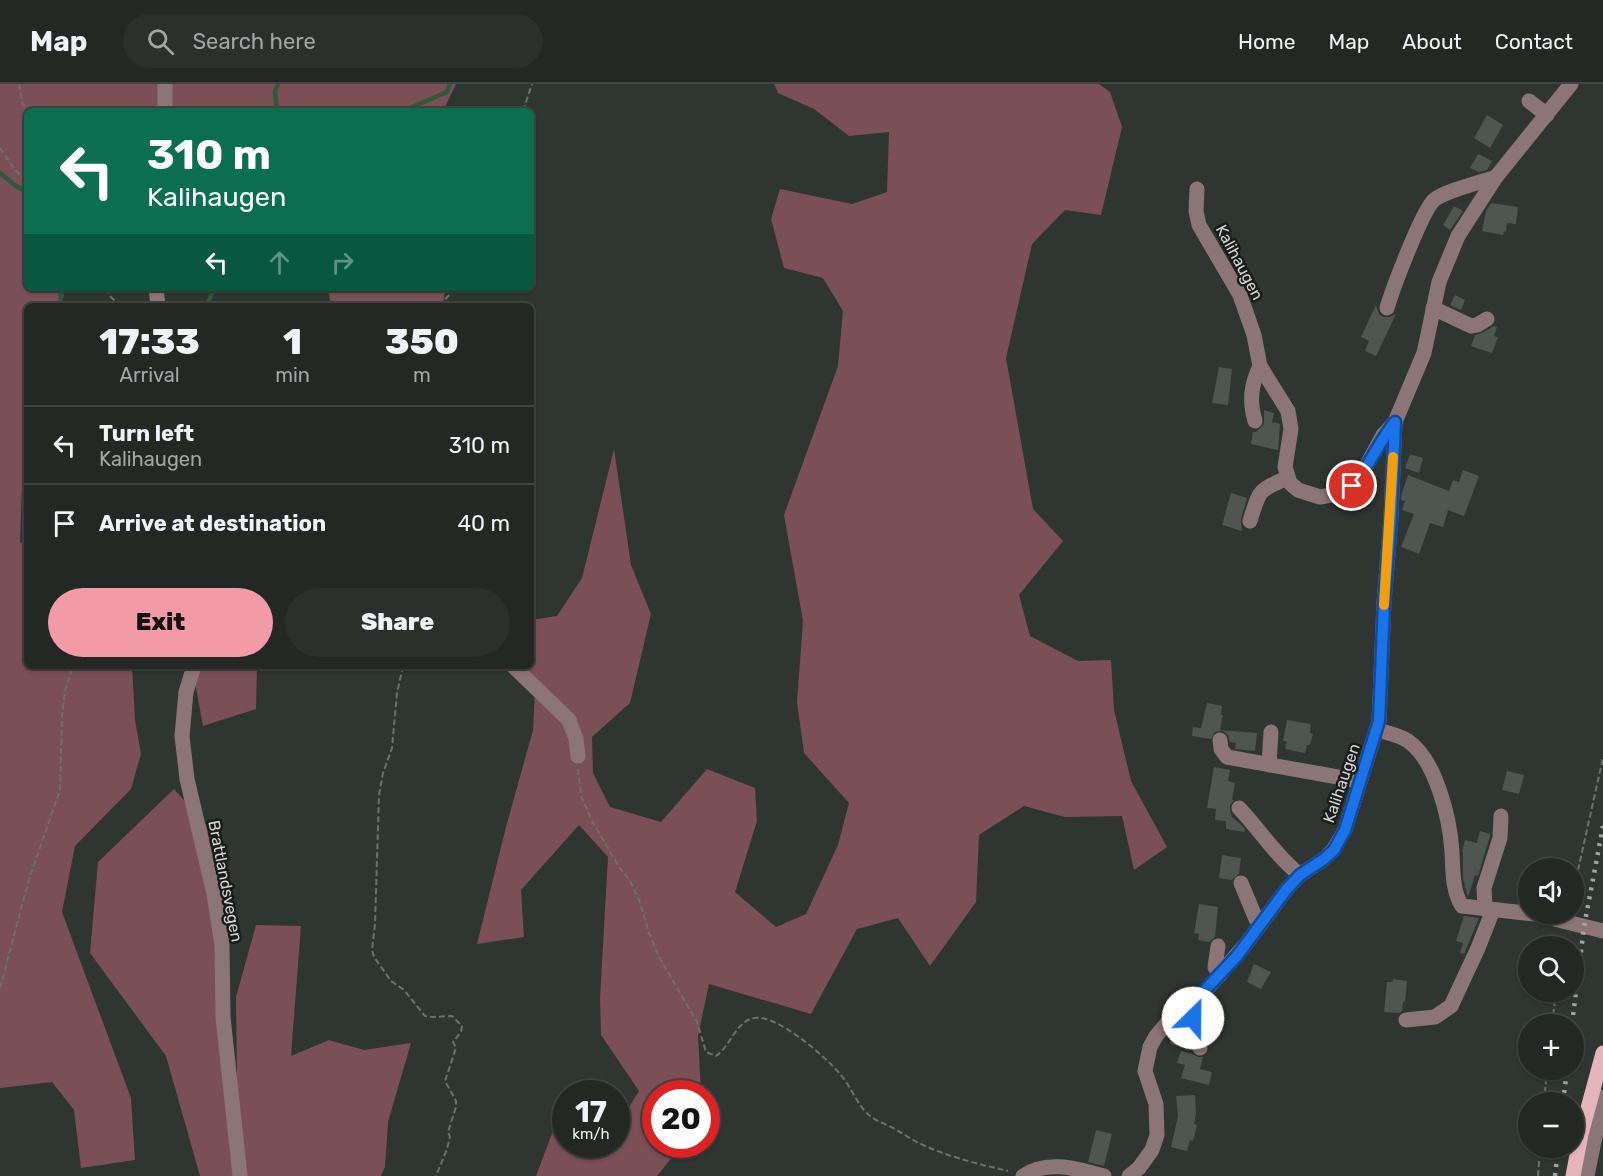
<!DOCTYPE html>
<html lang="en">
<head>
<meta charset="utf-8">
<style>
	body { margin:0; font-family:Rubik,sans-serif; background:#2b302d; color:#f1f3f6; height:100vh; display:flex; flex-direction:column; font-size:22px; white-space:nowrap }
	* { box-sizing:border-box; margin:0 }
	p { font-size:20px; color:#a3a6a7 }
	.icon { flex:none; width:33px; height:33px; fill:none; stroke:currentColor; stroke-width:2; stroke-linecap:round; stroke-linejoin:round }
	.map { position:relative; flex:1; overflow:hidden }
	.details { position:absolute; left:24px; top:219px; width:510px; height:366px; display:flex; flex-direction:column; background:#232825; border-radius:9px; box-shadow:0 2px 4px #0004,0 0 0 2px #404442 }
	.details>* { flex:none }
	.banner { position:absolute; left:24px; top:24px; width:510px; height:183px; border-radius:9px; box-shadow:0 2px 4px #0004,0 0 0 2px #404442; background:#0b6e4f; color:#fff; overflow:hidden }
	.fabs { position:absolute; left:1518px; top:774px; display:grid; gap:12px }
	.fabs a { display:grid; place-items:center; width:66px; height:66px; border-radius:50%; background:#232825; box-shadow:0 2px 4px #0004,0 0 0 2px #404442; font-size:30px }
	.speed { position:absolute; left:552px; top:996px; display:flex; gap:12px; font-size:30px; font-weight:700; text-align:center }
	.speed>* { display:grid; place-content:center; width:78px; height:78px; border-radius:50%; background:#232825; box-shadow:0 2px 4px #0004,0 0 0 2px #404442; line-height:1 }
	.speed small { font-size:15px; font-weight:400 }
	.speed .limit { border:9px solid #d22; background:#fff; color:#111 }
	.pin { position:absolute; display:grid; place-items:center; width:51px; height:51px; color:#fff; margin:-26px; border:3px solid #fff; border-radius:50%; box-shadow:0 2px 6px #0007 }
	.me { position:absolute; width:66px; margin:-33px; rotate:23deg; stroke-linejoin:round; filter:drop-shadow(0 0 4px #0008) }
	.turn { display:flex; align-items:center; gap:21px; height:126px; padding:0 24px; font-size:27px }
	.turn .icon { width:78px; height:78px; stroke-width:2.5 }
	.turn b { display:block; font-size:42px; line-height:51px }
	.lanes { display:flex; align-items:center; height:57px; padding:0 24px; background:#0003; justify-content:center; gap:30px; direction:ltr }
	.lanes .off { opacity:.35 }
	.eta { display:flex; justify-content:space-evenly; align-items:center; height:102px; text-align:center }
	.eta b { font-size:36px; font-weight:800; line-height:42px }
	.cta { display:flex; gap:12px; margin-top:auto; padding:12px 24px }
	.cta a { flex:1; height:69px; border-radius:36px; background:#f39aa8; color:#111; font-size:24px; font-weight:800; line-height:69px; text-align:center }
	.cta a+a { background:#2b302d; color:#f1f3f6 }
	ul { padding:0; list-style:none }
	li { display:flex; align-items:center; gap:18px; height:78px; padding:0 24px; border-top:2px solid #404442 }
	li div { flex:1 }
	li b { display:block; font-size:22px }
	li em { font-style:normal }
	header { display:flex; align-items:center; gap:36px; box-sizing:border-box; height:84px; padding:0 30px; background:#232825; border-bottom:2px solid #404442 }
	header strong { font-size:28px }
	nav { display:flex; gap:33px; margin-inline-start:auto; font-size:21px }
	.search { width:420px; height:54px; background:#2b302d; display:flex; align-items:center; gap:15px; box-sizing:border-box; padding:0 21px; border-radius:33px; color:#a3a6a7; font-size:22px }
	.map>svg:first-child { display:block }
	.green { fill:#7a4f56 }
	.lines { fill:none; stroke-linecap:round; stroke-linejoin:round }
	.stream { stroke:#2f583c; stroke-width:4.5 }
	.building { fill:#4f5551 }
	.path { stroke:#6c716e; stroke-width:2; stroke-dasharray:6 3; stroke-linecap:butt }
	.minor { stroke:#8c7577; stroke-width:15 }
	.major { stroke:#e4b5bb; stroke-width:15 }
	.rail { stroke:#9fa3a1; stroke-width:4.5; stroke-dasharray:3 6; stroke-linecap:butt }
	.route-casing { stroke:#114b97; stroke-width:15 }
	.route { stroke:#1a73e8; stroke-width:10 }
	.slow { stroke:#f59e0b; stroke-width:10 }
	.labels { text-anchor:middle; stroke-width:5; stroke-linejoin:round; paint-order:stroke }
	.street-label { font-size:16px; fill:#d3d6d4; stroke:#191c1a }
</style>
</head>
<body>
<header>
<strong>Map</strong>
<div class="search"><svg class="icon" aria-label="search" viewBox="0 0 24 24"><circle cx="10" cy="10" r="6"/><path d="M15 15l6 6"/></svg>Search here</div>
<nav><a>Home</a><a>Map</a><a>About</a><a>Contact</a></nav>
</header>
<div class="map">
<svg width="1603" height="1092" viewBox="0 0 1603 1092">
	<rect width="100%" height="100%" fill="#2f3531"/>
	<g class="green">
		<path d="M0 0H456L443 27H27V204H61L64 212 57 222H27V323L24 349 20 458 27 461V582H132L135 636 141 670 131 705 75 762 62 828 131 1014 135 1076 81 1084 74 1026 52 998 0 1004Z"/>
		<path d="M774 0H1099L1110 8 1122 43 1101 131 1065 126 1032 160 1006 274 1033 425 1063 457 1019 511 1030 552 1078 577 1111 576 1114 626 1131 697 1167 763 1134 786 1122 732 1065 733 1024 722 979 751 976 818 930 882 898 834 857 845 811 930 709 900 698 952 701 1009 656 1010V1060L682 1061 657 1092H536L565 1015 566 1060H616L617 1038 619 1039 639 1007 601 951 600 914 608 773 579 741 521 806 524 853 477 860 506 743 533 646 535 608 520 582H531V536L557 532 582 494 614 365 631 481 651 530 630 619 592 653 593 689 610 723 661 738 707 685 755 704 757 737 735 808 776 843 806 830 838 761 849 719 804 669 797 618 803 537 784 431 838 282 843 227 823 194 784 184 771 135 780 105 852 120 887 108 889 48 849 52 814 25 778 9Z"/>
		<path d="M328 204H445L443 222H331Z"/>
		<path d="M192 582H257L256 625 203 642Z"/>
		<path d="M174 705 207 742 219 823 237 1001 236 913 256 841 301 842 291 972 329 956 364 966 411 959 388 1038 385 1083 381 1092H200L166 972 90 869 98 778Z"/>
	</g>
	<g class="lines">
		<g class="stream">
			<path d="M277 27 275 8 278 0"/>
			<path d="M403 27 447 8 450 0"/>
			<path d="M0 89 16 102 27 108"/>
			<path d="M60 204 61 222"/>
			<path d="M207 222 214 204"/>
		</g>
	</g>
	<g class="building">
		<path d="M1487 31 1503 41 1490 64 1474 54Z"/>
		<path d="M1478 70 1492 77 1487 86 1479 88 1470 84Z"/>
		<path d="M1491 119 1518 123 1516 140 1507 139 1506 148 1504 147 1503 151 1482 147 1486 127Z"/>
		<path d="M1454 122 1463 127 1450 146 1443 141Z"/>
		<path d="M1455 211 1465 216 1461 226 1450 221Z"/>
		<path d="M1376 221 1379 230 1383 233H1390L1396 230 1376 272 1365 267 1369 257 1361 253Z"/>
		<path d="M1494 242 1497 243 1494 252 1498 253 1492 269 1471 262 1475 251 1482 249Z"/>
		<path d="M1219 283 1232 285 1228 321 1212 319Z"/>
		<path d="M1264 326 1274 329 1272 338 1280 340 1278 366 1251 360 1253 348H1256L1264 340Z"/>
		<path d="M1410 370 1423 374 1419 389 1405 384Z"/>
		<path d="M1463 386 1479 392 1464 432 1448 426 1443 443 1430 439 1419 470 1401 463 1414 430 1402 426 1405 417 1401 416 1402 409 1408 391 1449 407 1453 396 1459 398Z"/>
		<path d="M1231 409 1247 414 1241 435 1242 447 1222 441Z"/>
		<path d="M1207 619 1222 622 1221 631H1223L1220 646 1257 649 1255 667 1235 665 1236 659 1230 658 1228 651 1223 647 1215 648 1211 655 1192 652 1193 643 1201 644Z"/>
		<path d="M1287 636 1311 640 1310 649 1313 650 1310 661H1307L1305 669 1285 665 1287 657H1283Z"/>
		<path d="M1214 683 1230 686 1228 697 1235 699 1232 716H1234L1230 721V727L1232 733 1239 739 1245 745 1244 748 1226 745V737L1215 736 1216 725 1207 724Z"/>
		<path d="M1507 687 1524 691 1519 710 1502 706Z"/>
		<path d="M1480 747 1490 750V752L1478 792 1475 791 1468 813 1463 795V769L1462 768 1465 756 1477 759Z"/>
		<path d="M1222 771 1241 774 1239 790 1232 796 1219 794Z"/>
		<path d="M1199 820 1218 823 1215 853 1209 858 1198 856 1199 850 1194 849Z"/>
		<path d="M1464 832 1479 834 1464 870 1460 869 1463 859 1456 857Z"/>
		<path d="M1254 880 1271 888 1261 905 1247 898Z"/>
		<path d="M1393 895 1407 897 1405 918H1403L1402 927 1399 929 1384 928 1387 898H1392Z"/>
		<path d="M1177 943 1186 946 1189 959 1187 964 1170 960 1173 947Z"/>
		<path d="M1181 967 1192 970 1198 973H1203L1200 985 1212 988 1209 1001 1181 994 1185 981 1177 979Z"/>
		<path d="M1195 1011 1196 1029 1194 1040 1197 1041 1193 1057 1190 1056 1187 1067 1171 1063 1178 1032 1176 1012Z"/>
		<path d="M1096 1046 1112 1050 1104 1082 1088 1078Z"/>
	</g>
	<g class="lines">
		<g class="path">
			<path d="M19 0 22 18 27 27"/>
			<path d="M523 27 532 0"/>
			<path d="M0 64 15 86 27 97"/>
			<path d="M106 204 111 213 120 222"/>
			<path d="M439 222 451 209 453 204"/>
			<path d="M403 582 397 609 392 664 383 689 379 711 375 840 372 866 374 873 391 897 404 906 425 932 433 933 452 932 462 942 461 948 453 958 456 964 445 997 456 1017V1023L448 1048 450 1053 447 1065 436 1092"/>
			<path d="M578 685 581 712 592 737 619 783 630 797 640 818 649 849 659 873 697 938 706 968 716 972C730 963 736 937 754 934 777 930 826 973 840 990 851 1002 857 1021 869 1031 876 1037 885 1040 893 1044 903 1049 911 1056 921 1060 948 1073 979 1080 1008 1087"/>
			<path d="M1574 804 1603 674"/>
			<path d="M1563 862 1565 853"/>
			<path d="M0 904 29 795 60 706 62 632 65 607 73 582"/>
			<path d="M1552 940 1556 908"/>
			<path d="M1544 1018 1547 986"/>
			<path d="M1538 1092 1540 1064"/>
		</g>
		<g class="minor">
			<path d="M165 0V27"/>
			<path d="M1529 17 1547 31"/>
			<path d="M1197 105 1196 127 1199 141 1240 211 1254 251 1260 282 1288 327 1291 345 1285 383 1290 399 1298 406 1320 413 1343 409 1360 394 1383 351 1395 338"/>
			<path d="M156 204 158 222"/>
			<path d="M1387 224C1393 204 1422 127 1434 116 1445 107 1481 98 1496 93"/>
			<path d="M1433 224 1471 242 1477 241 1487 235"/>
			<path d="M1255 337C1249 317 1251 301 1260 282"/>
			<path d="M1250 437C1260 406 1257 407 1287 394"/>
			<path d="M194 582 186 608 182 652 187 695 214 810 222 861 223 933 240 1092"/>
			<path d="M513 582 569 636 576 655 578 672"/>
			<path d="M1377 646C1388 649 1399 651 1408 657 1436 676 1450 735 1452 768 1453 785 1452 807 1462 822L1534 830 1603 847"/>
			<path d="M1220 656 1221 665 1227 673 1360 697"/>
			<path d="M1269 681 1271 648"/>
			<path d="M1239 724C1260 746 1276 772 1300 791"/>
			<path d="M1241 799 1256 835 1261 840"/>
			<path d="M1485 825 1484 804 1500 754 1501 732"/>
			<path d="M1218 862 1215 883 1220 891"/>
			<path d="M1190 922 1200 964"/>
			<path d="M1406 936 1435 933 1451 922 1478 864 1493 826"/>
			<path d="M1023 1092C1047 1075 1078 1085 1104 1092"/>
			<path d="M1129 1092 1139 1084 1152 1066 1157 1051 1156 1020 1145 987 1150 963 1156 952 1167 939 1206 906 1246 860 1286 806 1300 791 1324 775 1333 766 1345 746 1379 637 1384 518 1391 433 1395 338 1424 269 1439 198 1458 152 1496 93 1571 0"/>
			<path d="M1587 1092 1603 1013"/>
		</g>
		<path class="major" d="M1573 1092 1581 1050 1603 969"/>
		<g class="rail">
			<path d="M1572 940 1584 843 1603 742"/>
			<path d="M1563 1018 1567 986"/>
			<path d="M1555 1092 1558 1064"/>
		</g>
	</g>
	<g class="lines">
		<defs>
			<path id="route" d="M1193 934 1190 922 1237 872 1286 806 1300 791 1324 775 1334 766 1345 746 1379 637 1384 519 1391 433 1395 338C1378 358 1370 383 1352 402"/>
		</defs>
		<use href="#route" class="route-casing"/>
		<use href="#route" class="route"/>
		<path class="slow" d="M1384 521 1393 373"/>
	</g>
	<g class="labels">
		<g class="street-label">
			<text transform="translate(1240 178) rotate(62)" y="6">Kalihaugen</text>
			<text transform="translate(1341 699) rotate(-71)" y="6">Kalihaugen</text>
			<text transform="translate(226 797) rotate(79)" y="6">Brattlandsvegen</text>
		</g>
	</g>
</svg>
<div class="fabs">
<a><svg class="icon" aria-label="sound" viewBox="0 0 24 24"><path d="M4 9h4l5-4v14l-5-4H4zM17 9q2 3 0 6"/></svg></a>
<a><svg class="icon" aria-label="search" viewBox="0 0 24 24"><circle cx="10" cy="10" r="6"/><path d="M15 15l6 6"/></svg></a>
<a>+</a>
<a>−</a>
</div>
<div class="speed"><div>17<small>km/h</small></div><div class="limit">20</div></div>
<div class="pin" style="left:1352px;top:402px;background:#d93025"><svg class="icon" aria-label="arrive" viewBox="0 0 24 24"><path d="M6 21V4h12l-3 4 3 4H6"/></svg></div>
<svg class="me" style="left:1193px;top:934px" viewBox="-20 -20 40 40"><circle r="19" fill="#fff"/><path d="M0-13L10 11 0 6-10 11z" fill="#1a73e8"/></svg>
<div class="banner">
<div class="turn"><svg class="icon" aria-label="left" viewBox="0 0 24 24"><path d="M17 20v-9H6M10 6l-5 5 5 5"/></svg><div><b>310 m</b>Kalihaugen</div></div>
<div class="lanes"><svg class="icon" aria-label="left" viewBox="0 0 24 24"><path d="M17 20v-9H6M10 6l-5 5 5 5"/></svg><svg class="icon off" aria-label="ahead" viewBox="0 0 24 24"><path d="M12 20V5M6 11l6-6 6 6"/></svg><svg class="icon off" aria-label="right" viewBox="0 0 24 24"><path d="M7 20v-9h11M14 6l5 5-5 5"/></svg></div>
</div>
<section class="details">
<div class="eta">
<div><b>17:33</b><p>Arrival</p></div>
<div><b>1</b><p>min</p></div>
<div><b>350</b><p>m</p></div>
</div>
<ul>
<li><svg class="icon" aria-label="left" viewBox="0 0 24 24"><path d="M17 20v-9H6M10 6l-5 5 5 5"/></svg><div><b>Turn left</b><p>Kalihaugen</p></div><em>310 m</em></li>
<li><svg class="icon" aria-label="arrive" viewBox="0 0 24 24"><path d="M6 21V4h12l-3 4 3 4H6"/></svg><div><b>Arrive at destination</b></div><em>40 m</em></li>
</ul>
<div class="cta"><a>Exit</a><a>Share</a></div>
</section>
</div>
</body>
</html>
